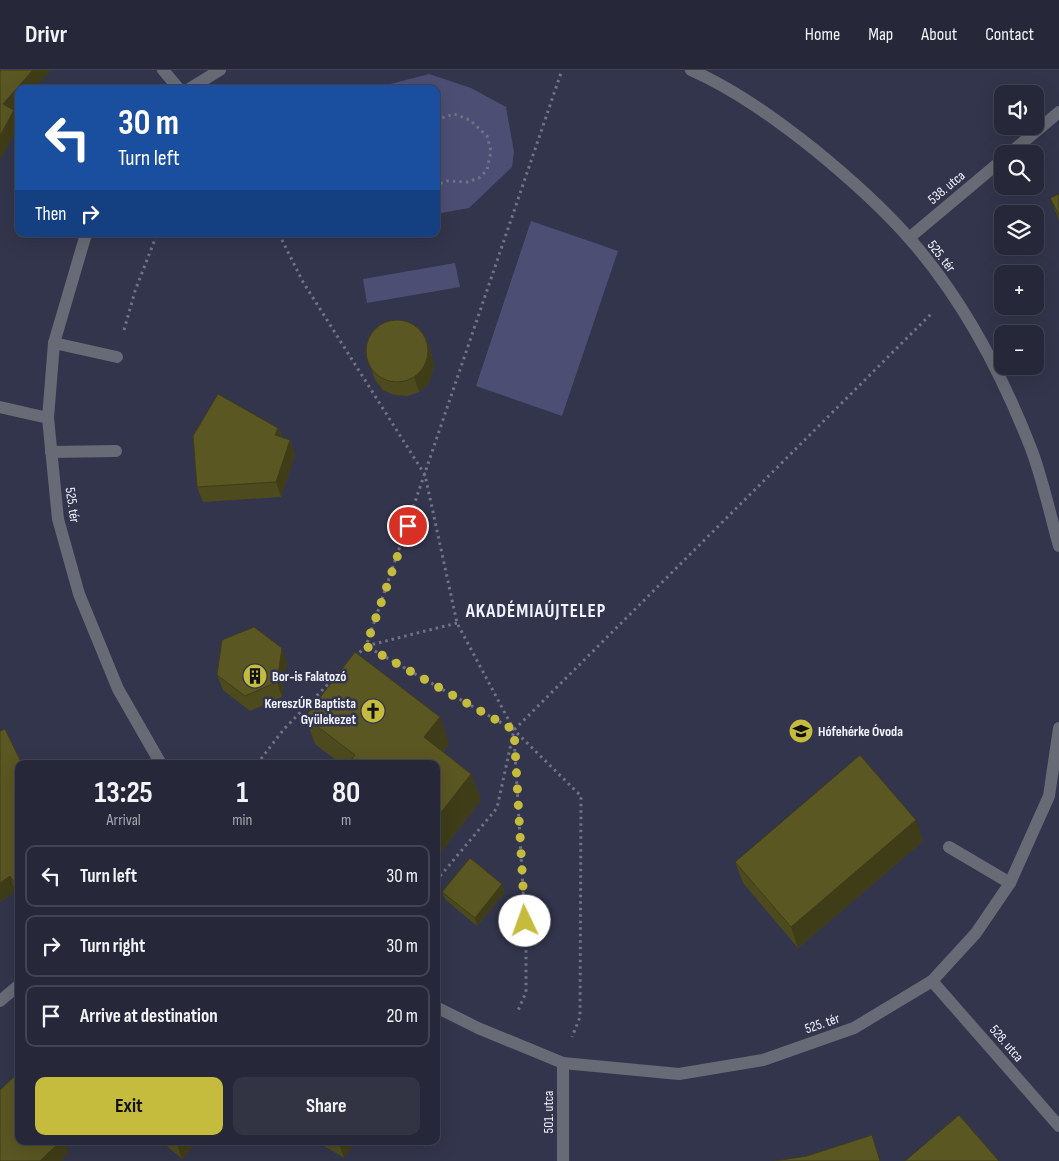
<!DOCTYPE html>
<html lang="en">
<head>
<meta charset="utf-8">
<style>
	body { margin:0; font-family:"Sofia Sans Condensed",sans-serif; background:#323444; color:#f1f3f6; height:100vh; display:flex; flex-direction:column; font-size:19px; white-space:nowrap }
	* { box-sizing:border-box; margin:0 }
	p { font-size:16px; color:#a4a6ae }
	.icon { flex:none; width:28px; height:28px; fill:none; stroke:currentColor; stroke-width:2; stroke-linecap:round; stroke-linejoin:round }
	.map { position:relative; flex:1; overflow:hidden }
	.sheet { position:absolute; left:15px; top:690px; width:425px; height:385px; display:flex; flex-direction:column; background:#262839; border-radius:10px; box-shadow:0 5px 20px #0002,0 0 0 1px #424453 }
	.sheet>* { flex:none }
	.guide { position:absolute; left:15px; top:15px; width:425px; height:152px; border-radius:10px; box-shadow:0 5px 20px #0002,0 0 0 1px #424453; background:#1a4fa0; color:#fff; overflow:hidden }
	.buttons { position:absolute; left:994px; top:15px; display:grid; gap:10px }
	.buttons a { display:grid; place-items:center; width:50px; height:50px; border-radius:10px; background:#262839; box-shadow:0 5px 20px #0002,0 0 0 1px #424453; font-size:25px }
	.pin { position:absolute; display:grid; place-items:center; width:42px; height:42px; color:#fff; margin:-21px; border:2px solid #fff; border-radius:50%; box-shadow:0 1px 5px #0007 }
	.me { position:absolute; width:55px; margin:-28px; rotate:357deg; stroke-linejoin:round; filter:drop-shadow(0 0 4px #0008) }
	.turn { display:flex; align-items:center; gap:18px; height:105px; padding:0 20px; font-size:22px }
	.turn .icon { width:65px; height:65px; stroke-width:2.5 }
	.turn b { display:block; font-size:35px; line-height:42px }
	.then { display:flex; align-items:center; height:48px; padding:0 20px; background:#0003; gap:10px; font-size:19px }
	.eta { display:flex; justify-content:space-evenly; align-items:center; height:85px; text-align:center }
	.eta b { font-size:30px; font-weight:700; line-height:35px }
	.button { display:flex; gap:10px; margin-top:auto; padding:10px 20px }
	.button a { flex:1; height:58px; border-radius:10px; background:#c5bc3d; color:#111; font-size:20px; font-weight:700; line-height:58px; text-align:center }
	.button a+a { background:#323444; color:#f1f3f6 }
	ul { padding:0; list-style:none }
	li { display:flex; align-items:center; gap:15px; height:62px; margin:0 10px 8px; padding:0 10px; border:2px solid #424453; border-radius:10px }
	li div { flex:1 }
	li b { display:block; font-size:19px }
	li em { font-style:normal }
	header { display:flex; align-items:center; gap:30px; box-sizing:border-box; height:70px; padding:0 25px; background:#262839; border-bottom:1px solid #424453 }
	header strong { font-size:24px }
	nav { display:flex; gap:28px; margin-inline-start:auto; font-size:18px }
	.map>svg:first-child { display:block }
	.green { fill:#4c4e74 }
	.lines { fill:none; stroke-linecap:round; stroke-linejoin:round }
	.path { stroke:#707285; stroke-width:3; stroke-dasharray:2.5 4; stroke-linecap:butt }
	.service { stroke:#686a75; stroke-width:12 }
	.minor { stroke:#686a75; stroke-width:12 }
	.wall { fill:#4d4b1e }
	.shaded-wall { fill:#3f3d18 }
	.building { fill:#5a5723; stroke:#3f3d18 }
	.route { stroke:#c5bc3d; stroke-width:9; stroke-dasharray:0 16.2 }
	.labels { text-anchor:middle; stroke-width:5; stroke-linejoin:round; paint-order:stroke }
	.street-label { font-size:14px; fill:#f1f3ff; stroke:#33354c }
	.poi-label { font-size:14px; font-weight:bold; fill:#f1f3ff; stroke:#33354c; text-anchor:start }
	.district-label { font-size:19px; font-weight:bold; letter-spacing:1px; fill:#f1f3ff; stroke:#33354c }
</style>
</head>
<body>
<header>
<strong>Drivr</strong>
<nav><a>Home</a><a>Map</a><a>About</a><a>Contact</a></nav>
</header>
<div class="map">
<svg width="1059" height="1091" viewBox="0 0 1059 1091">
	<rect width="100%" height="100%" fill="#33354c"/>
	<g class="green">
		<path d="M429 4 471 18 506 37 514 82 512 97 469 138 436 144V19H371Z"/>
		<path d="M531 151 618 181 562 346 476 316Z"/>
		<path d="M455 193 460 217 367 233 363 209Z"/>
	</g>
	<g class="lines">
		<g class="path">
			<path d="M436 50 454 44 470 50 487 66 491 81 487 100 479 108 467 112 447 111 436 115"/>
			<path d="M279 164 303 212 425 405 457 553 514 660 581 726 580 947 572 967"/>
			<path d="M124 260 135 221 157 164"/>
			<path d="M457 553 366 576 514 660"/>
			<path d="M355 587 366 576 562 0"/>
			<path d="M514 666 526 870V922L517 943"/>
			<path d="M257 694 284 659 340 602"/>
			<path d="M436 811 497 738 514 660 931 244"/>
		</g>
		<g class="service">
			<path d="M54 273 117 287"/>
			<path d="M51 382 116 381"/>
			<path d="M949 777 1010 813"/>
		</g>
		<g class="minor">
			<path d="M163 0 179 19"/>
			<path d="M691 0C736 20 777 50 815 80 848 107 881 136 909 168 962 228 1003 306 1032 381 1043 411 1050 444 1059 476"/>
			<path d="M189 19 220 0"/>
			<path d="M1009 84 1059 42"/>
			<path d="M86 164 54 273 48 348 58 449 79 524 118 619 161 694"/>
			<path d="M909 168 1002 90"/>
			<path d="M0 337 48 348"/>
			<path d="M932 911 1059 1056"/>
			<path d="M0 931 19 915"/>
			<path d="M436 937 478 958 563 993 679 1004 763 990 854 958 932 911 976 863 1010 813 1049 726 1059 658"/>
			<path d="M563 1091V993"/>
		</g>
	</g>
	<g class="wall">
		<path d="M1059 124V150L1056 143 1050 128Z"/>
		<path d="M426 268 431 282 434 298 429 313 419 322 408 326 394 325 383 320 375 310 370 295Z"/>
		<path d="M278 358 282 367 290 370 295 385 281 427 203 432 197 417Z"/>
		<path d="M287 592 282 627 250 641 223 620 217 605Z"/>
		<path d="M305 647 449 673 443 682 471 704 481 730 438 786 436 784V694H341L315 674Z"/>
		<path d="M19 694V826L15 821 0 832Z"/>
		<path d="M923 771 798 878 743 813 735 792Z"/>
		<path d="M442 822H505L477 856 445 829Z"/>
		<path d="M161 1071H197L182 1089Z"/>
		<path d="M316 1071H355L344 1088Z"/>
	</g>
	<g class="shaded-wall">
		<path d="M33 0H51L35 19H19V37L14 42 19 54V56L0 90V66L3 34Z"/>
		<path d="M426 268 431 282 434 298 429 313 419 322 414 307Z"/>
		<path d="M278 358 283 372 275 365Z"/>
		<path d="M290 370 295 385 281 427 276 412Z"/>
		<path d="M282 578 287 592 282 627 277 612Z"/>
		<path d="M440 647 449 673 434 693 424 667Z"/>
		<path d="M471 704 481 730 438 786 436 781V749Z"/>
		<path d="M916 750 923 771 798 878 791 857Z"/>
		<path d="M10 806 15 821 0 832V813Z"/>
		<path d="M19 813V823L16 815Z"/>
		<path d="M502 814 505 822 477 856 475 848Z"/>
		<path d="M61 1071H65L69 1083 61 1091H40Z"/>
		<path d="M179 1071H197L182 1089 177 1074Z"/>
		<path d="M340 1071H355L344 1088 339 1073Z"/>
	</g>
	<g class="building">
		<path d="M0 0H33L3 34 14 40 0 66Z"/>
		<path d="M1059 124V145L1050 128Z"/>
		<circle cx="397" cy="281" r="31"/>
		<path d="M218 324 278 358 275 365 290 370 276 412 197 417 193 366Z"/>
		<path d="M254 557 282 578 277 612 245 626 217 605 222 570Z"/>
		<path d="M355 582 440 647 424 667 471 704 436 749V694H348L355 685 305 647Z"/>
		<path d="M5 659 22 694H19V813L16 815 10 806 0 813V661Z"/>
		<path d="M860 685 916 750 791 857 735 792Z"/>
		<path d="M470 788 502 814 475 848 442 822Z"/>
		<path d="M19 1002V1071H61L40 1091H0V1020Z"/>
		<path d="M959 1045 999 1091H905Z"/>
		<path d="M872 1065 880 1091H774L807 1086Z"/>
	</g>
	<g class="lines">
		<path class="route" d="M408 456 366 576 514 660 525 851"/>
	</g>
	<defs>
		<symbol id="building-disc" viewBox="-11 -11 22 22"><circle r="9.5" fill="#c5bc3d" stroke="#33354c"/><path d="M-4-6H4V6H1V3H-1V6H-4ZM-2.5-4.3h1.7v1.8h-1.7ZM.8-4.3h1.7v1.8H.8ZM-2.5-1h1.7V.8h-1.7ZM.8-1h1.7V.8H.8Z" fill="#111"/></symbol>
		<symbol id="church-disc" viewBox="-11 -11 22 22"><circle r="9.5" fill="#c5bc3d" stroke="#33354c"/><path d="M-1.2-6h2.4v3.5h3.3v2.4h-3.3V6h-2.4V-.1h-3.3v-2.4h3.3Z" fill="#111"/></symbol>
		<symbol id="school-disc" viewBox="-11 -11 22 22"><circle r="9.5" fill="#c5bc3d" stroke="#33354c"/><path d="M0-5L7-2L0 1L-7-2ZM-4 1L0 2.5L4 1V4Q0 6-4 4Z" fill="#111"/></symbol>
	</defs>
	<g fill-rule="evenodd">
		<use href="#building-disc" x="241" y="592" width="28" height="28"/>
		<use href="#church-disc" x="359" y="627" width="28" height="28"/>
		<use href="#school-disc" x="787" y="647" width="28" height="28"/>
	</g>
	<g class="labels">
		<g class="street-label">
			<text transform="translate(946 117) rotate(-40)" y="5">538. utca</text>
			<text transform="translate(942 186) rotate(52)" y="5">525. tér</text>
			<text transform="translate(73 435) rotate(82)" y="5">525. tér</text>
			<text transform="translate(822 953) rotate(-19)" y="5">525. tér</text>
			<text transform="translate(1007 973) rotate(49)" y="5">528. utca</text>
			<text transform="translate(548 1042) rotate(-90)" y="5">501. utca</text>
		</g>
		<g class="poi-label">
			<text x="272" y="611">Bor-is Falatozó</text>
			<text x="356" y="638" text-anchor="end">KereszÚR Baptista<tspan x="356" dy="16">Gyülekezet</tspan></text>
			<text x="818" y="666">Hófehérke Óvoda</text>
		</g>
		<g class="district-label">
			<text x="536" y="547">AKADÉMIAÚJTELEP</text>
		</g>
	</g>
</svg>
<div class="buttons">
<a><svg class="icon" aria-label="sound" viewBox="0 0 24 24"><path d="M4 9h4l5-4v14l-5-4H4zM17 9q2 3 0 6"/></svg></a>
<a><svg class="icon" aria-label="search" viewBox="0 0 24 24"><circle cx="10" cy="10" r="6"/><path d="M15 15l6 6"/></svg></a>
<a><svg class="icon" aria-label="layers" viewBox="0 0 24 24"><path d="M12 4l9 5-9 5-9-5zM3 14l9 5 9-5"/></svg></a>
<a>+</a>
<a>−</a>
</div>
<div class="pin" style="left:408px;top:456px;background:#d93025"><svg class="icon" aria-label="arrive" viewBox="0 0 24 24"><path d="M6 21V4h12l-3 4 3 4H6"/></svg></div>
<svg class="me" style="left:525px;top:851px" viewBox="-20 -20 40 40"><circle r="19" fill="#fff"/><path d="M0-13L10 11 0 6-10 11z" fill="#c5bc3d"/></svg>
<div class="guide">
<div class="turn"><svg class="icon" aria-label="left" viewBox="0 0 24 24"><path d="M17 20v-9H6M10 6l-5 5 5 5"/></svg><div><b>30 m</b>Turn left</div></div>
<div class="then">Then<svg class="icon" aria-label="right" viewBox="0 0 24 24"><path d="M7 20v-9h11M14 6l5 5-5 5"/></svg></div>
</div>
<section class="sheet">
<div class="eta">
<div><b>13:25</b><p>Arrival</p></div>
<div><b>1</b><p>min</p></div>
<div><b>80</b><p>m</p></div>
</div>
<ul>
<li><svg class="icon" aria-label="left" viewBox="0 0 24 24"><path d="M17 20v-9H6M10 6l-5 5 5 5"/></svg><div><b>Turn left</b></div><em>30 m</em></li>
<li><svg class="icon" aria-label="right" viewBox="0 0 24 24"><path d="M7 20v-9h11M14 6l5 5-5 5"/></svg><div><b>Turn right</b></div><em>30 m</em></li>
<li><svg class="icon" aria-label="arrive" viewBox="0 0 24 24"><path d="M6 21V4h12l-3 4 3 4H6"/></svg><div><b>Arrive at destination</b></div><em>20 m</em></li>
</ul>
<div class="button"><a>Exit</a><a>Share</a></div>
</section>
</div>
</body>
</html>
